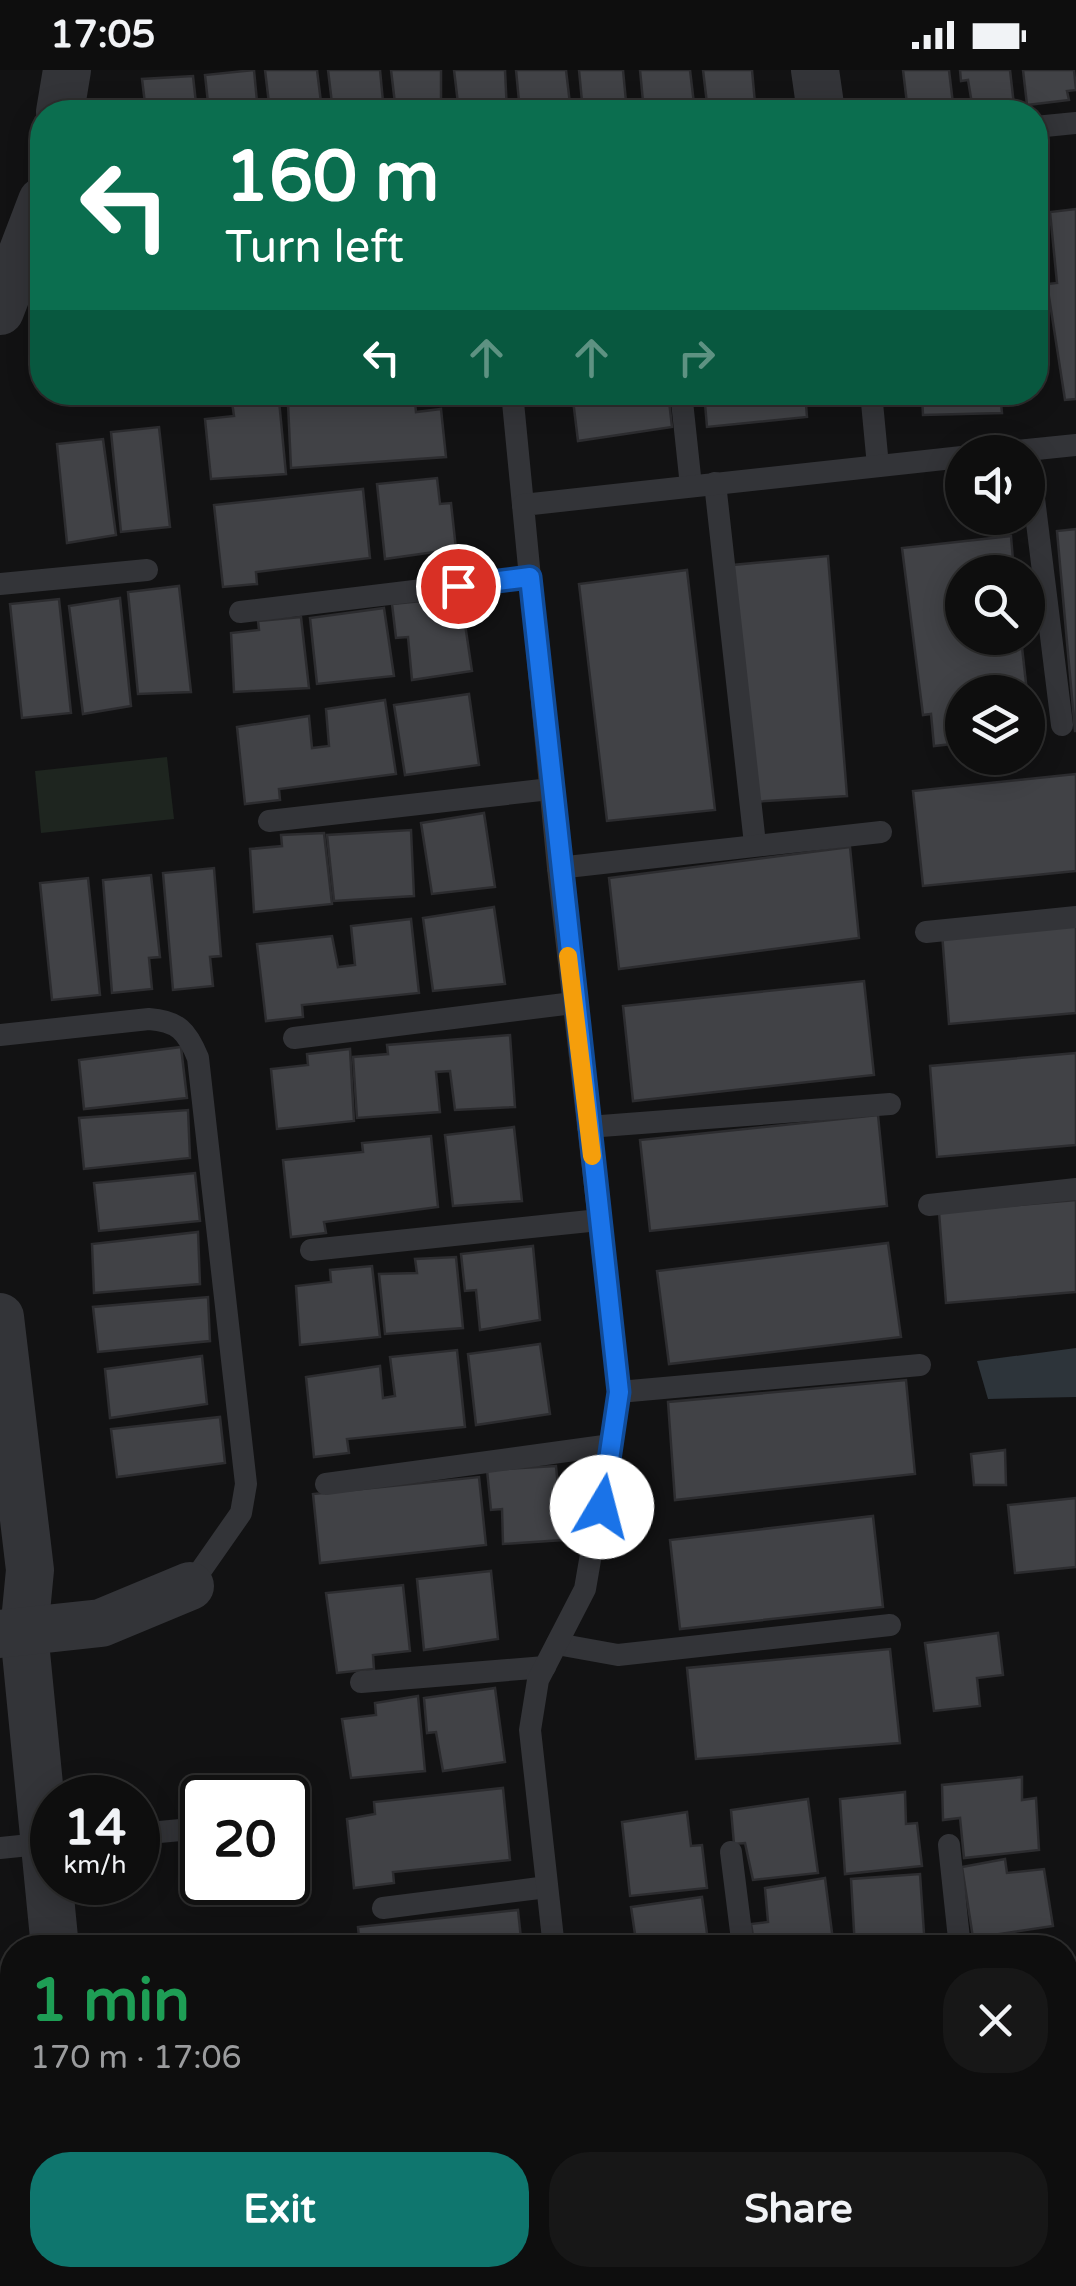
<!DOCTYPE html>
<html lang="en">
<head>
<meta charset="utf-8">
<style>
	body { margin:0; font-family:"Varela Round",sans-serif; background:#171717; color:#f1f3f6; height:100vh; display:flex; flex-direction:column; font-size:38px; white-space:nowrap }
	* { box-sizing:border-box; margin:0 }
	p { font-size:32px; color:#9b9c9e }
	.icon { flex:none; width:55px; height:55px; fill:none; stroke:currentColor; stroke-width:2; stroke-linecap:round; stroke-linejoin:round }
	.map { position:relative; flex:1; overflow:hidden }
	.panel { position:absolute; left:0px; top:1865px; width:1078px; height:352px; display:flex; flex-direction:column; background:#0e0e0e; border-radius:40px 40px 0 0; box-shadow:0 5px 25px #0003,0 0 0 2px #2e2e2e }
	.panel>* { flex:none }
	.guide { position:absolute; left:30px; top:30px; width:1018px; height:305px; border-radius:40px; box-shadow:0 5px 25px #0003,0 0 0 2px #2e2e2e; background:#0b6e4f; color:#fff; overflow:hidden }
	.fabs { position:absolute; left:945px; top:365px; display:grid; gap:20px }
	.fabs a { display:grid; place-items:center; width:100px; height:100px; border-radius:50%; background:#0e0e0e; box-shadow:0 5px 25px #0003,0 0 0 2px #2e2e2e; font-size:50px }
	.speed { position:absolute; left:30px; top:1705px; display:flex; gap:20px; font-size:50px; font-weight:700; text-align:center }
	.speed>* { display:grid; place-content:center; width:130px; height:130px; border-radius:50%; background:#0e0e0e; box-shadow:0 5px 25px #0003,0 0 0 2px #2e2e2e; line-height:1 }
	.speed small { font-size:25px; font-weight:400 }
	.speed .limit { border:5px solid #111; border-radius:15px; background:#fff; color:#111 }
	.pin { position:absolute; display:grid; place-items:center; width:85px; height:85px; color:#fff; margin:-42px; border:5px solid #fff; border-radius:50%; box-shadow:0 2px 10px #0007 }
	.me { position:absolute; width:110px; margin:-55px; rotate:8deg; stroke-linejoin:round; filter:drop-shadow(0 0 8px #0008) }
	.turn { display:flex; align-items:center; gap:35px; height:210px; padding:0 30px; font-size:45px }
	.turn .icon { width:130px; height:130px; stroke-width:2.5 }
	.turn b { display:block; font-size:70px; line-height:85px }
	.lanes { display:flex; align-items:center; height:95px; padding:0 30px; background:#0003; justify-content:center; gap:50px; direction:ltr }
	.lanes .off { opacity:.35 }
	.round { display:grid; place-items:center; flex:none; width:105px; height:105px; border-radius:40px; background:#171717 }
	.headline { display:flex; align-items:center; justify-content:space-between; height:170px; padding:0 30px }
	h1 { font-size:60px; font-weight:700; line-height:75px; color:#1e9e55 }
	.button { display:flex; gap:20px; margin-top:auto; padding:20px 30px }
	.button a { flex:1; height:115px; border-radius:40px; background:#0f766e; color:#fff; font-size:40px; font-weight:700; line-height:115px; text-align:center }
	.button a+a { background:#171717; color:#f1f3f6 }
	.status { display:flex; justify-content:space-between; align-items:center; height:70px; padding:0 50px; background:#0e0e0e; direction:ltr }
	.status svg { height:28px; fill:currentColor }
	.map>svg:first-child { display:block }
	.green { fill:#1e251f }
	.water { fill:#2d343a }
	.building { fill:#414246; stroke:#2c2c2f; stroke-width:2.5 }
	.lines { fill:none; stroke-linecap:round; stroke-linejoin:round }
	.path { stroke:#393b3e; stroke-width:6; stroke-dasharray:5 8; stroke-linecap:butt }
	.service { stroke:#333438; stroke-width:22 }
	.minor { stroke:#333438; stroke-width:48 }
	.route-casing { stroke:#114b97; stroke-width:25 }
	.route { stroke:#1a73e8; stroke-width:18 }
	.slow { stroke:#f59e0b; stroke-width:18 }
</style>
</head>
<body>
<div class="status"><b>17:05</b><svg viewBox="0 0 49 12"><path d="M0 12V9h3v3zM5 12V6h3v6zM10 12V3h3v9zM15 12V0h3v12zM26 1h20v11H26zM47 4h2v5h-2z"/></svg></div>
<div class="map">
<svg width="1076" height="2216" viewBox="0 0 1076 2216">
	<rect width="100%" height="100%" fill="#121213"/>
	<g class="green">
		<path d="M47 323V322L113 323C92 335 69 340 46 329Z"/>
		<path d="M167 687 174 749 41 763 35 701Z"/>
		<path d="M12 1939V2187L0 2188V1940Z"/>
	</g>
	<path class="water" d="M1076 1278V1327L988 1329 977 1291Z"/>
	<g class="building">
		<path d="M254 0 258 42H209L205 5Z"/>
		<path d="M265 0H317L321 32H315L316 42H270Z"/>
		<path d="M328 0H380L384 42H333Z"/>
		<path d="M391 0H441V42H396Z"/>
		<path d="M454 0H505L507 42H459Z"/>
		<path d="M516 0H566L571 42H520Z"/>
		<path d="M579 0H623L627 42H583Z"/>
		<path d="M640 0H690L695 42H644Z"/>
		<path d="M703 0H752L755 33 748 34 749 42H708Z"/>
		<path d="M903 0H949L954 42H908Z"/>
		<path d="M960 0H1010L1014 35 973 40 968 10 961 11Z"/>
		<path d="M1023 0H1074L1076 20 1067 21 1069 30 1027 35Z"/>
		<path d="M193 6 197 42H146L142 9Z"/>
		<path d="M1076 139V329L1065 330 1047 214 1057 213 1050 142Z"/>
		<path d="M414 322 416 342 441 339 446 387 291 398 288 334H319L318 323Z"/>
		<path d="M572 322H668L672 357 578 371Z"/>
		<path d="M704 322H805L807 347 707 357Z"/>
		<path d="M899 322H1000L1002 343 923 345 922 327 899 330Z"/>
		<path d="M279 330 286 404 211 409 205 349 234 346 232 332Z"/>
		<path d="M159 357 170 457 121 462 111 362Z"/>
		<path d="M103 369 116 465 67 473 57 374Z"/>
		<path d="M437 408 440 434 451 433 456 479 385 489 377 414Z"/>
		<path d="M363 419 370 488 256 502 257 514 223 517 214 435Z"/>
		<path d="M1076 459V661H1075L1057 461Z"/>
		<path d="M1011 466 1014 502H962V568H1021L1027 622H962V673L934 676 931 644 923 645 902 478Z"/>
		<path d="M828 486 847 726 752 732 733 495Z"/>
		<path d="M687 500 715 740 607 751 579 514Z"/>
		<path d="M179 516 191 622 138 624 128 522Z"/>
		<path d="M461 527 472 601 412 610 408 567 396 568 392 534Z"/>
		<path d="M120 528 131 636 83 644 69 536Z"/>
		<path d="M59 529 71 643 22 648 10 534Z"/>
		<path d="M384 538 394 606 317 614 310 548Z"/>
		<path d="M301 547 309 618 234 622 231 563 259 560 258 551Z"/>
		<path d="M469 624 479 695 405 705 394 635Z"/>
		<path d="M385 630 396 704 279 719 280 730 245 734 237 657 309 646 312 678 329 676 326 639Z"/>
		<path d="M1076 704V801L923 816 913 721Z"/>
		<path d="M484 743 495 817 432 824 421 753Z"/>
		<path d="M411 760 414 826 334 831 327 765Z"/>
		<path d="M324 763 332 834 254 842 250 779 282 776 281 765Z"/>
		<path d="M850 777 859 868 619 899 609 808Z"/>
		<path d="M214 798 221 886 210 887 213 916 173 920 163 803Z"/>
		<path d="M151 805 160 887 149 888 152 919 112 923 103 810Z"/>
		<path d="M88 808 100 925 52 930 40 813Z"/>
		<path d="M494 837 505 914 433 921 423 848Z"/>
		<path d="M411 849 419 923 302 935 303 947 266 951 257 874 332 866 338 897 355 895 351 856Z"/>
		<path d="M1076 850V943L949 954 942 863Z"/>
		<path d="M864 911 874 1005 633 1031 623 936Z"/>
		<path d="M510 965 515 1037 455 1040 450 1001 436 1002 440 1042 357 1048 353 987 388 984 387 975Z"/>
		<path d="M181 977 187 1028 84 1039 79 990Z"/>
		<path d="M350 979 354 1051 277 1059 271 999 308 995 307 984Z"/>
		<path d="M1076 983V1075L937 1087 930 996Z"/>
		<path d="M188 1040 190 1088 84 1099 79 1048Z"/>
		<path d="M878 1045 887 1136 650 1161 640 1070Z"/>
		<path d="M514 1057 522 1131 453 1136 445 1065Z"/>
		<path d="M431 1066 438 1137 324 1152 326 1163 291 1167 283 1090 363 1082 362 1073Z"/>
		<path d="M195 1103 200 1151 99 1161 94 1113Z"/>
		<path d="M1076 1130V1222L946 1233 939 1142Z"/>
		<path d="M198 1162 200 1214 94 1223 92 1174Z"/>
		<path d="M888 1173 901 1267 669 1294 657 1201Z"/>
		<path d="M533 1176 540 1250 480 1260 476 1220 465 1221 461 1184Z"/>
		<path d="M456 1187 463 1258 385 1264 379 1204 417 1203 415 1189Z"/>
		<path d="M372 1196 380 1267 300 1275 296 1216 331 1212 330 1200Z"/>
		<path d="M208 1227 210 1271 98 1282 93 1237Z"/>
		<path d="M540 1274 550 1344 476 1355 468 1284Z"/>
		<path d="M457 1280 465 1357 347 1369 349 1383 314 1387 306 1307 380 1296 383 1328 395 1326 390 1287Z"/>
		<path d="M202 1286 207 1334 110 1348 105 1299Z"/>
		<path d="M906 1310 915 1404 675 1430 668 1332Z"/>
		<path d="M220 1347 225 1393 117 1407 111 1359Z"/>
		<path d="M1005 1380 1006 1415H974L971 1384Z"/>
		<path d="M556 1396 563 1470 503 1474 502 1439 491 1440 487 1400Z"/>
		<path d="M479 1407 486 1475 320 1493 313 1424Z"/>
		<path d="M1076 1428V1497L1015 1503 1008 1435Z"/>
		<path d="M873 1446 883 1537 680 1559 670 1470Z"/>
		<path d="M491 1501 498 1569 424 1580 417 1509Z"/>
		<path d="M403 1515 410 1581 373 1585 374 1599 337 1603 326 1523Z"/>
		<path d="M998 1563 1003 1605 977 1608 980 1636 934 1641 925 1573Z"/>
		<path d="M890 1579 900 1673 696 1689 687 1598Z"/>
		<path d="M495 1618 505 1692 443 1701 436 1662 427 1663 424 1628Z"/>
		<path d="M418 1626 425 1701 351 1708 342 1649 376 1645 375 1633Z"/>
		<path d="M1022 1707V1730L1036 1728 1039 1780 964 1788 960 1748 943 1750 942 1715Z"/>
		<path d="M503 1718 510 1790 393 1802 394 1813 354 1818 347 1749 375 1744 374 1732Z"/>
		<path d="M905 1722 906 1754 917 1753 922 1796 845 1804 840 1729Z"/>
		<path d="M808 1729 818 1803 753 1810 745 1773 734 1774 731 1740Z"/>
		<path d="M687 1742 691 1776 702 1775 707 1818 630 1826 622 1752Z"/>
		<path d="M1005 1789 1007 1803 1044 1799 1053 1856 973 1868 962 1797Z"/>
		<path d="M920 1804 925 1878H855L851 1809Z"/>
		<path d="M825 1808 834 1878H755L751 1854 768 1852 765 1818Z"/>
		<path d="M702 1827 709 1878H637L631 1837Z"/>
		<path d="M518 1840 522 1878H360L358 1857Z"/>
		<path d="M1054 1871V1878H992Z"/>
		<path d="M401 2205H556L558 2216H403Z"/>
		<path d="M673 2205H761L762 2216H675Z"/>
		<path d="M890 2205H940L942 2216H891Z"/>
	</g>
	<g class="lines">
		<g class="path">
			<path d="M0 2089 12 2087"/>
			<path d="M0 2158 12 2164"/>
		</g>
		<g class="service">
			<path d="M1035 57 1076 53"/>
			<path d="M512 322 523 435"/>
			<path d="M681 322 691 416"/>
			<path d="M871 322 878 396"/>
			<path d="M1028 380 1062 655"/>
			<path d="M1007 382 1076 375"/>
			<path d="M715 413 755 774"/>
			<path d="M0 514 147 500"/>
			<path d="M240 542 530 507"/>
			<path d="M269 751 550 719"/>
			<path d="M558 798 881 762"/>
			<path d="M926 862 1076 847"/>
			<path d="M0 965 149 949C178 951 187 961 198 988L246 1414 241 1443 190 1516"/>
			<path d="M294 968 573 933"/>
			<path d="M588 1057 890 1034"/>
			<path d="M929 1135 1076 1119"/>
			<path d="M311 1180 599 1150"/>
			<path d="M619 1322 920 1295"/>
			<path d="M326 1414 611 1375"/>
			<path d="M557 1574 618 1585 890 1555"/>
			<path d="M361 1612 545 1597"/>
			<path d="M138 1764 202 1758"/>
			<path d="M949 1775 960 1878"/>
			<path d="M0 1778 49 1773"/>
			<path d="M731 1782 743 1878"/>
			<path d="M383 1838 547 1817"/>
			<path d="M554 1878 530 1660 538 1610 585 1519 619 1322 558 798 523 435 962 387"/>
			<path d="M1065 2001 1076 2000"/>
			<path d="M586 2205 587 2216"/>
		</g>
		<g class="minor">
			<path d="M815 0 821 42"/>
			<path d="M60 42 67 0"/>
			<path d="M0 241 42 131"/>
			<path d="M0 1247 30 1500 24 1562 55 1878"/>
			<path d="M0 1564 101 1553 190 1516"/>
			<path d="M88 2205 89 2216"/>
		</g>
	</g>
	<g class="lines">
		<defs>
			<path id="route" d="M458 516 530 507 619 1322 602 1437"/>
		</defs>
		<use href="#route" class="route-casing"/>
		<use href="#route" class="route"/>
		<path class="slow" d="M568 886 592 1086"/>
	</g>
</svg>
<div class="fabs">
<a><svg class="icon" aria-label="sound" viewBox="0 0 24 24"><path d="M4 9h4l5-4v14l-5-4H4zM17 9q2 3 0 6"/></svg></a>
<a><svg class="icon" aria-label="search" viewBox="0 0 24 24"><circle cx="10" cy="10" r="6"/><path d="M15 15l6 6"/></svg></a>
<a><svg class="icon" aria-label="layers" viewBox="0 0 24 24"><path d="M12 4l9 5-9 5-9-5zM3 14l9 5 9-5"/></svg></a>
</div>
<div class="speed"><div>14<small>km/h</small></div><div class="limit">20</div></div>
<div class="pin" style="left:458px;top:516px;background:#d93025"><svg class="icon" aria-label="arrive" viewBox="0 0 24 24"><path d="M6 21V4h12l-3 4 3 4H6"/></svg></div>
<svg class="me" style="left:602px;top:1437px" viewBox="-20 -20 40 40"><circle r="19" fill="#fff"/><path d="M0-13L10 11 0 6-10 11z" fill="#1a73e8"/></svg>
<div class="guide">
<div class="turn"><svg class="icon" aria-label="left" viewBox="0 0 24 24"><path d="M17 20v-9H6M10 6l-5 5 5 5"/></svg><div><b>160 m</b>Turn left</div></div>
<div class="lanes"><svg class="icon" aria-label="left" viewBox="0 0 24 24"><path d="M17 20v-9H6M10 6l-5 5 5 5"/></svg><svg class="icon off" aria-label="ahead" viewBox="0 0 24 24"><path d="M12 20V5M6 11l6-6 6 6"/></svg><svg class="icon off" aria-label="ahead" viewBox="0 0 24 24"><path d="M12 20V5M6 11l6-6 6 6"/></svg><svg class="icon off" aria-label="right" viewBox="0 0 24 24"><path d="M7 20v-9h11M14 6l5 5-5 5"/></svg></div>
</div>
<section class="panel">
<div class="headline"><div><h1>1 min</h1><p>170 m · 17:06</p></div><a class="round"><svg class="icon" aria-label="close" viewBox="0 0 24 24"><path d="M6 6l12 12M18 6L6 18"/></svg></a></div>
<div class="button"><a>Exit</a><a>Share</a></div>
</section>
</div>
</body>
</html>
